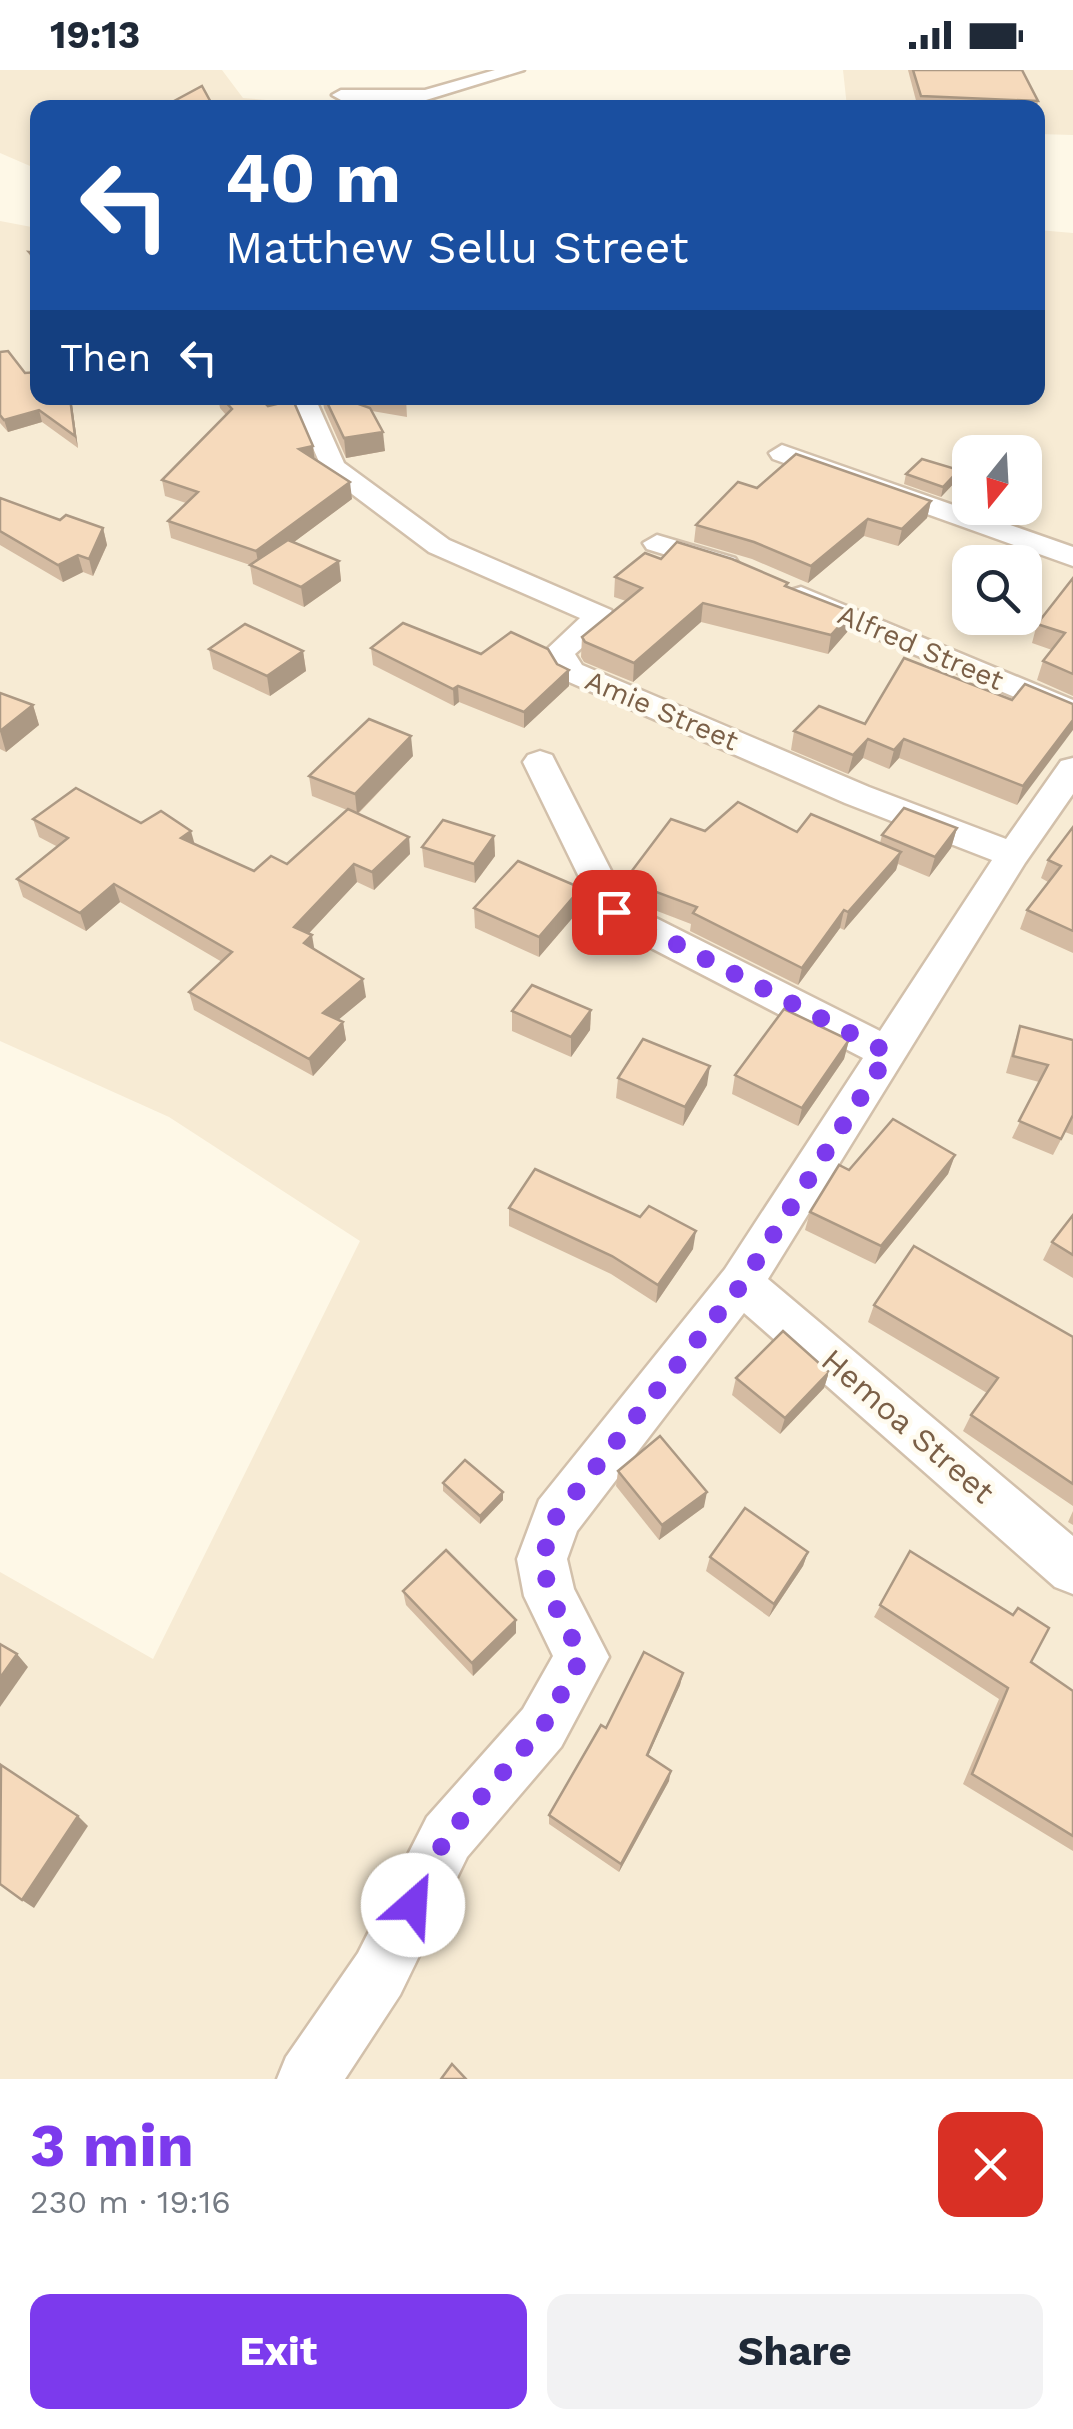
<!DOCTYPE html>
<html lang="en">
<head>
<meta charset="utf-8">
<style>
	body { margin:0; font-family:"Work Sans",sans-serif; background:#f2f2f3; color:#1f2937; height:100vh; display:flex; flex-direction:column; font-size:38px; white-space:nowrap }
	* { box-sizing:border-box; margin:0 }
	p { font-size:32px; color:#747a83 }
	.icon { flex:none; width:55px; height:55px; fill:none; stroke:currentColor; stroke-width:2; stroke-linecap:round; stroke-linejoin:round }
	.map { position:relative; height:2009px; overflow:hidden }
	.sheet { display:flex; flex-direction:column; background:#fff; flex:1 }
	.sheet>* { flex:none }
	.top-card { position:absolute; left:30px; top:30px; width:1015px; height:305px; border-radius:20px; box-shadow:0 5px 15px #0003; background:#1a4fa0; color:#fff; overflow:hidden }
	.needle { width:65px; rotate:198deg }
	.tools { position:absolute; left:952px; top:365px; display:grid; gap:20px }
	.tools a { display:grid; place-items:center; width:90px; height:90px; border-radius:20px; background:#fff; box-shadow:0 5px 15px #0003; font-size:50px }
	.pin { position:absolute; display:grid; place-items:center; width:85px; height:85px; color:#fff; margin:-42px; border-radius:20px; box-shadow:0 5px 15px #0006 }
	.me { position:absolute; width:110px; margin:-55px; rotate:26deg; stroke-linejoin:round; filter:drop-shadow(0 0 8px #0008) }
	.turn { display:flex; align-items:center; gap:35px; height:210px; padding:0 30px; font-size:45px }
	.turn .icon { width:130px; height:130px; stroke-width:2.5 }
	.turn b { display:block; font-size:70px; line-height:85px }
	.then { display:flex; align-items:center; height:95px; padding:0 30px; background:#0003; gap:20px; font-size:38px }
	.round { display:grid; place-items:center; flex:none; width:105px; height:105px; border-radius:20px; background:#f2f2f3 }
	.overview { display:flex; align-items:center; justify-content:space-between; height:170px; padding:0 30px }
	h1 { font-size:60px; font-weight:700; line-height:75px; color:#7c3aed }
	.action { display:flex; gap:20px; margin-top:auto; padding:20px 30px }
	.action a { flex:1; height:115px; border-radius:20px; background:#7c3aed; color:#fff; font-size:40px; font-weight:700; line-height:115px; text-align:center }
	.action a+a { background:#f2f2f3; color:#1f2937 }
	.status { display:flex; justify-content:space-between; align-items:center; height:70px; padding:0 50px; background:#fff; direction:ltr }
	.status svg { height:28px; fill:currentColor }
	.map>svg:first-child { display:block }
	.residential { fill:#f7ebd4; fill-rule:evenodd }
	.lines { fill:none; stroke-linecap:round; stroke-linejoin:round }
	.minor-casing { stroke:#d2c0ab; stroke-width:5 }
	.minor { fill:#fff; fill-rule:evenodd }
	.wall { fill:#d4bba2 }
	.shaded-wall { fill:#ac9984 }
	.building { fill:#f6dabc; stroke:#ac9984; stroke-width:2.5 }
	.route { stroke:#7c3aed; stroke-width:18; stroke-dasharray:0 32.4 }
	.labels { text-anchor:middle; stroke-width:9; stroke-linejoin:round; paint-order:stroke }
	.far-street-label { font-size:28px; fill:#7b6048; stroke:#fffbef }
	.street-label { font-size:32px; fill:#7b6048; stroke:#fffbef }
</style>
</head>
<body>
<div class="status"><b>19:13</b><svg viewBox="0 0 49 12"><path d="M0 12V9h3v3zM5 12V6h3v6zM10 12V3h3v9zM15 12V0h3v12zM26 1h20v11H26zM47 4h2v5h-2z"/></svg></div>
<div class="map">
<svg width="1073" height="2009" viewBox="0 0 1073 2009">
	<rect width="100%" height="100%" fill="#fef8e7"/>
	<g class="residential">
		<path d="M0 0H222L243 28 355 37 38 38 37 99 0 83Z"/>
		<path d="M843 0H1073V65L1038 64V38L847 37Z"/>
		<path d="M0 151 37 158 38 328H1038V160L1073 163V2009H0V1502L153 1589 360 1171 169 1047 0 971ZM970 382H1025V438H970ZM970 492H1025V548H970Z"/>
	</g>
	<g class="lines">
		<defs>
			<g id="minor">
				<path d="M495 0H524L426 30H341L332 25 341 20H425Z"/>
				<path d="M291 328H315L344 393 449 470 611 540 615 546 611 552 575 584 582 595 869 717 1006 769 1061 691 1073 688V724L1025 793 768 1209 1073 1466V1524L1055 1517 744 1243 577 1461 567 1489 574 1519 609 1587 561 1677 467 1787 400 1925 345 2009H277L286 1987 358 1883 427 1747 523 1639 553 1586 524 1526 517 1489 539 1430 725 1199 863 988 601 852 523 692 528 685 540 681 552 685 628 834 880 961 992 790 845 733 560 608 544 582 580 548 429 482 324 403Z"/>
				<path d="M782 375 1073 477V496L773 389 769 383Z"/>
				<path d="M657 465 735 488 739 494 735 500 725 503 647 479 643 473Z"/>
				<path d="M801 517 1073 630V652L791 532 786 526 791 520Z"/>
			</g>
		</defs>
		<use href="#minor" class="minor-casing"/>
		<use href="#minor" class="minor"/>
	</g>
	<g class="wall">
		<path d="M908 0H1022L1038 31 1037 38H918Z"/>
		<path d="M29 182 38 183V198L31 191Z"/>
		<path d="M0 282 25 303 71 328 78 378 42 352 8 362 0 353Z"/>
		<path d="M218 328H260L352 429 294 472 339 491 341 511 304 537 253 514 250 495 171 468 168 451 186 433 165 426 162 410 226 345 220 338Z"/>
		<path d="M317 328H406L407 347 372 341 385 381 346 388 324 338 323 332Z"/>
		<path d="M959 400 957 410 941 427 904 414 906 404Z"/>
		<path d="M757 418 931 431 927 448 898 476 864 466 808 513 752 489 694 472 696 455Z"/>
		<path d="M0 428 60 450 103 458 107 475 93 506 83 502 63 512 0 475Z"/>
		<path d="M661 489 788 517 852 542 848 561 828 584 701 552 633 612 584 592 581 587 582 567 626 531 614 527 615 507Z"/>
		<path d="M1073 508V626L1037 610 1043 591 1052 580 1032 573 1037 554Z"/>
		<path d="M371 578 481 584 569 616 524 658 459 632 454 636 373 595Z"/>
		<path d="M209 579 303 581 306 601 270 626 213 599Z"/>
		<path d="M0 623 33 635 39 655 6 682 0 679Z"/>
		<path d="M1012 630 1073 634 1017 735 899 688 889 699 863 688 848 704 791 680 794 661 865 654Z"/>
		<path d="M413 686 358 744 409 767 410 784 374 820 357 812 308 864 314 879 366 927 338 950 343 952 346 970 313 1006 194 940 189 922 222 892 120 832 86 861 23 827 17 809 58 777 39 767 33 749 141 753 254 801 287 794 347 740 312 726 309 706Z"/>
		<path d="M1073 757V883L1020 859 1027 840 1048 812 1041 808 1048 790Z"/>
		<path d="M957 758 951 778 929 807 898 794 896 800 844 860 840 858 798 915 690 861 691 854 631 831 627 824 628 806 705 761 797 762 880 773 882 765Z"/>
		<path d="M494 766 495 786 475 813 424 797 422 777Z"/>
		<path d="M474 838H581L539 887 475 858Z"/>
		<path d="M591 940 590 960 571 987 512 961V941Z"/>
		<path d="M1020 956 1073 970V1065L1065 1062 1053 1085 1012 1068 1039 1012 1006 1003 1014 974Z"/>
		<path d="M849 970 844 989 798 1056 732 1024 735 1005Z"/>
		<path d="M618 1008 707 1015 683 1056 616 1028Z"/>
		<path d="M955 1085 948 1104 875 1194 805 1160 810 1142 849 1100Z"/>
		<path d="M509 1138 693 1179 656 1233 611 1204 509 1156Z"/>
		<path d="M1073 1145V1208L1043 1190 1052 1172Z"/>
		<path d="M874 1235 1073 1267V1436L963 1361 971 1345 987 1323 868 1252Z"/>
		<path d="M829 1302 824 1318 780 1364 732 1325 736 1308Z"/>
		<path d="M618 1401 704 1437 659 1470 616 1416Z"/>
		<path d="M443 1413 503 1430 480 1454 443 1421Z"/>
		<path d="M1073 1441V1455L1068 1452Z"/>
		<path d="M910 1481 1012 1545 1018 1538 1031 1592 1073 1621V1781L963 1714 999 1629 874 1547Z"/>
		<path d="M808 1482 803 1496 769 1547 706 1501 710 1487Z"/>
		<path d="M403 1521 516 1550V1563L473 1606 406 1535Z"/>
		<path d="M683 1603 680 1615 648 1686 669 1711 619 1802 549 1754V1745L606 1658Z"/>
	</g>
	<g class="shaded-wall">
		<path d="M70 328H71L78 378 75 366Z"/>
		<path d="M39 340 42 352 8 362 4 350Z"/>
		<path d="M383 362 385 381 346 388 344 368Z"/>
		<path d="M313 376 315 393 299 379Z"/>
		<path d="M959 400 957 410 941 427 943 417Z"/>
		<path d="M350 412 352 429 259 498 256 481Z"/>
		<path d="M931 431 927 448 898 476 902 459Z"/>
		<path d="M868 449 864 466 808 513 811 496Z"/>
		<path d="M103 458 107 475 93 506 89 489Z"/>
		<path d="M78 485 83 502 63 512 58 495Z"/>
		<path d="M339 491 341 511 304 537 301 517Z"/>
		<path d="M703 533 701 552 633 612 634 593Z"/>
		<path d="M852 542 848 561 828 584 831 565Z"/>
		<path d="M303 581 306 601 270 626 267 606Z"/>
		<path d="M569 600V616L524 658V642Z"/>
		<path d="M458 616 459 632 454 636 453 619Z"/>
		<path d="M33 635 39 655 6 682 0 661Z"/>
		<path d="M1073 650V660L1017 735 1023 716Z"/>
		<path d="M411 666 413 686 357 744 355 724Z"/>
		<path d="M868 669 863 688 848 704 853 685Z"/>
		<path d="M904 669 899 688 889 699 894 680Z"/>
		<path d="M957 758 951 778 929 807 935 787Z"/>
		<path d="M191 761 196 779 181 768Z"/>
		<path d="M494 766 495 786 475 813 474 794Z"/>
		<path d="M409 767 410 784 374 820 372 802Z"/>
		<path d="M901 782 896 800 844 860 848 842Z"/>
		<path d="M354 794 357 812 298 875 294 857Z"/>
		<path d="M114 814 120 832 86 861 80 843Z"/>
		<path d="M581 818V838L539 887V867Z"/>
		<path d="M844 840 840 858 798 915 802 898Z"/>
		<path d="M312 865 315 883 304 873Z"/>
		<path d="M363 909 366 927 326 960 323 943Z"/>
		<path d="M591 940 590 960 571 987V967Z"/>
		<path d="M343 952 346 970 313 1006 309 989Z"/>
		<path d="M849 970 844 989 798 1056 802 1038Z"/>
		<path d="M710 996 707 1015 683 1056 685 1037Z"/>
		<path d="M955 1085 948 1104 875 1194 881 1176Z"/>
		<path d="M696 1161 693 1179 656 1233 658 1215Z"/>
		<path d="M829 1302 824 1318 780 1364 785 1348Z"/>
		<path d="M503 1422V1430L480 1454V1446Z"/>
		<path d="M707 1422 704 1437 659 1470 662 1455Z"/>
		<path d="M808 1482 803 1496 769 1547 774 1534Z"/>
		<path d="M516 1550V1563L473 1606 472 1593Z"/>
		<path d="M17 1584 28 1597 0 1637V1608Z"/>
		<path d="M683 1603 680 1615 644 1695 647 1685Z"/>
		<path d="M671 1701 669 1711 619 1802 621 1794Z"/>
		<path d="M78 1746 88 1756 34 1838 22 1830Z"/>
	</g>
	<g class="building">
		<path d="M913 0H1022L1038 31 921 26Z"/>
		<path d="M202 16 214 38H161Z"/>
		<path d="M29 182 38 183V192Z"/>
		<path d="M8 281 25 303 38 302V328H70L75 366 39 340 4 350 0 345V282Z"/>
		<path d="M222 328H260L268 336 293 330 313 376 299 379 350 412 256 481 168 451 198 422 162 410 232 339Z"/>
		<path d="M325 328H342L370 338 383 362 344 368Z"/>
		<path d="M796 384 931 431 902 459 868 449 811 496 754 472 696 455 738 412 757 418Z"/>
		<path d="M922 389 959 400 943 417 906 404Z"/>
		<path d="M0 428 60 450 66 445 103 458 89 489 78 485 58 495 0 461Z"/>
		<path d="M288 470 339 491 301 517 250 495Z"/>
		<path d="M677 472 732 489 788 513 785 516 852 542 831 565 703 533 634 593 585 572 582 567 642 518 615 507 645 483 661 489Z"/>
		<path d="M1073 508V604L1043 591 1065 563 1037 554Z"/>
		<path d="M403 553 481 584 511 562 548 579 557 594 569 600 524 642 458 616 453 619 371 578Z"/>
		<path d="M245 554 303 581 267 606 209 579Z"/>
		<path d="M904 588 1012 630 1025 614 1073 634V650L1023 716 904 669 894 680 868 669 853 685 794 661 819 636 865 654Z"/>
		<path d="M0 623 33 635 0 661Z"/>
		<path d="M369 649 411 666 355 724 309 706Z"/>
		<path d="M76 718 141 753 161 741 191 761 181 768 254 801 271 786 287 794 348 739 409 767 372 802 354 794 294 857 312 865 304 873 363 909 323 943 343 952 309 989 189 922 232 882 114 814 80 843 17 809 68 768 33 749Z"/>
		<path d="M738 732 797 762 811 744 901 782 848 842 844 840 802 898 693 843 697 837 632 813 628 806 671 749 705 761Z"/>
		<path d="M904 738 957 758 935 787 882 765Z"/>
		<path d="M443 750 494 766 474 794 422 777Z"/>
		<path d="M1073 757V861L1027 840 1061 796 1048 790Z"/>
		<path d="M518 791 581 818 539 867 474 838Z"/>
		<path d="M532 915 591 940 571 967 512 941Z"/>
		<path d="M784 939 849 970 802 1038 735 1005Z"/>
		<path d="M1020 956 1073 970V1045L1061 1069 1019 1051 1048 995 1013 986Z"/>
		<path d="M643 969 710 996 685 1037 618 1008Z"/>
		<path d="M893 1049 955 1085 881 1176 810 1142 839 1095 849 1100Z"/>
		<path d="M535 1099 640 1147 649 1136 696 1161 658 1215 612 1186 509 1138Z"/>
		<path d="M1073 1145V1185L1052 1172Z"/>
		<path d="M914 1176 1073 1267V1414L971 1345 998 1308 874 1235Z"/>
		<path d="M783 1261 829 1302 785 1348 736 1308Z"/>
		<path d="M660 1366 707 1422 662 1455 618 1401Z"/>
		<path d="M465 1390 503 1422 480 1446 443 1413Z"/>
		<path d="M745 1438 808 1482 774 1534 710 1487Z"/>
		<path d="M446 1480 516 1550 472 1593 403 1521Z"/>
		<path d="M910 1481 1013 1545 1018 1538 1049 1558 1031 1592 1073 1621V1766L972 1704 1008 1618 880 1535Z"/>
		<path d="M0 1574 17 1584 0 1608Z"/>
		<path d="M644 1582 683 1603 647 1685 671 1701 621 1794 549 1745 601 1655 606 1658Z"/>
		<path d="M1 1695 78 1746 22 1830 0 1814Z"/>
		<path d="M452 1994 466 2009H441Z"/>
	</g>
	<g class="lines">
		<path class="route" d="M413 1835 446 1767 542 1658 582 1587 550 1526 542 1489 556 1447 742 1214 889 983 614 842"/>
	</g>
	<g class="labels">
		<g class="far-street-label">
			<text transform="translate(921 577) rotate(23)" y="10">Alfred Street</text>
			<text transform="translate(662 640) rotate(23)" y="10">Amie Street</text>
		</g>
		<g class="street-label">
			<text transform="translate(908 1356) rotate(41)" y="11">Hemoa Street</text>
		</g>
	</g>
</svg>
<div class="tools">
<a><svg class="needle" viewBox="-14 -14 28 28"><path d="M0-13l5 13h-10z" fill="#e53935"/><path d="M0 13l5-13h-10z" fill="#747a83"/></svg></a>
<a><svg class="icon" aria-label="search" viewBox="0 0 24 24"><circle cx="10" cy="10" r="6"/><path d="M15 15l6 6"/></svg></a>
</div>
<div class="pin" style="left:614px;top:842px;background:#d93025"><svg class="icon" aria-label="arrive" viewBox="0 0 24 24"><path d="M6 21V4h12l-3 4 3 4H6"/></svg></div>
<svg class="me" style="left:413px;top:1835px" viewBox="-20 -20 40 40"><circle r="19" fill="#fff"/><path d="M0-13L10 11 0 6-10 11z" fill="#7c3aed"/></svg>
<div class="top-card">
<div class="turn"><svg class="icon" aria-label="left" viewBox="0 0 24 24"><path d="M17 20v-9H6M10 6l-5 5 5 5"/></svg><div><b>40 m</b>Matthew Sellu Street</div></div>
<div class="then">Then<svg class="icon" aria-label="left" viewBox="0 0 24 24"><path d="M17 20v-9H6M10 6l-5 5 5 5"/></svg></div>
</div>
</div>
<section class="sheet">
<div class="overview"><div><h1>3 min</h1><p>230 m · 19:16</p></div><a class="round" style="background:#d93025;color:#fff"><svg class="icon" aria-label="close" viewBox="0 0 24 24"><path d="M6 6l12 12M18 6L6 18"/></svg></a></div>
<div class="action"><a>Exit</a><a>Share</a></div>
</section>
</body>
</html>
